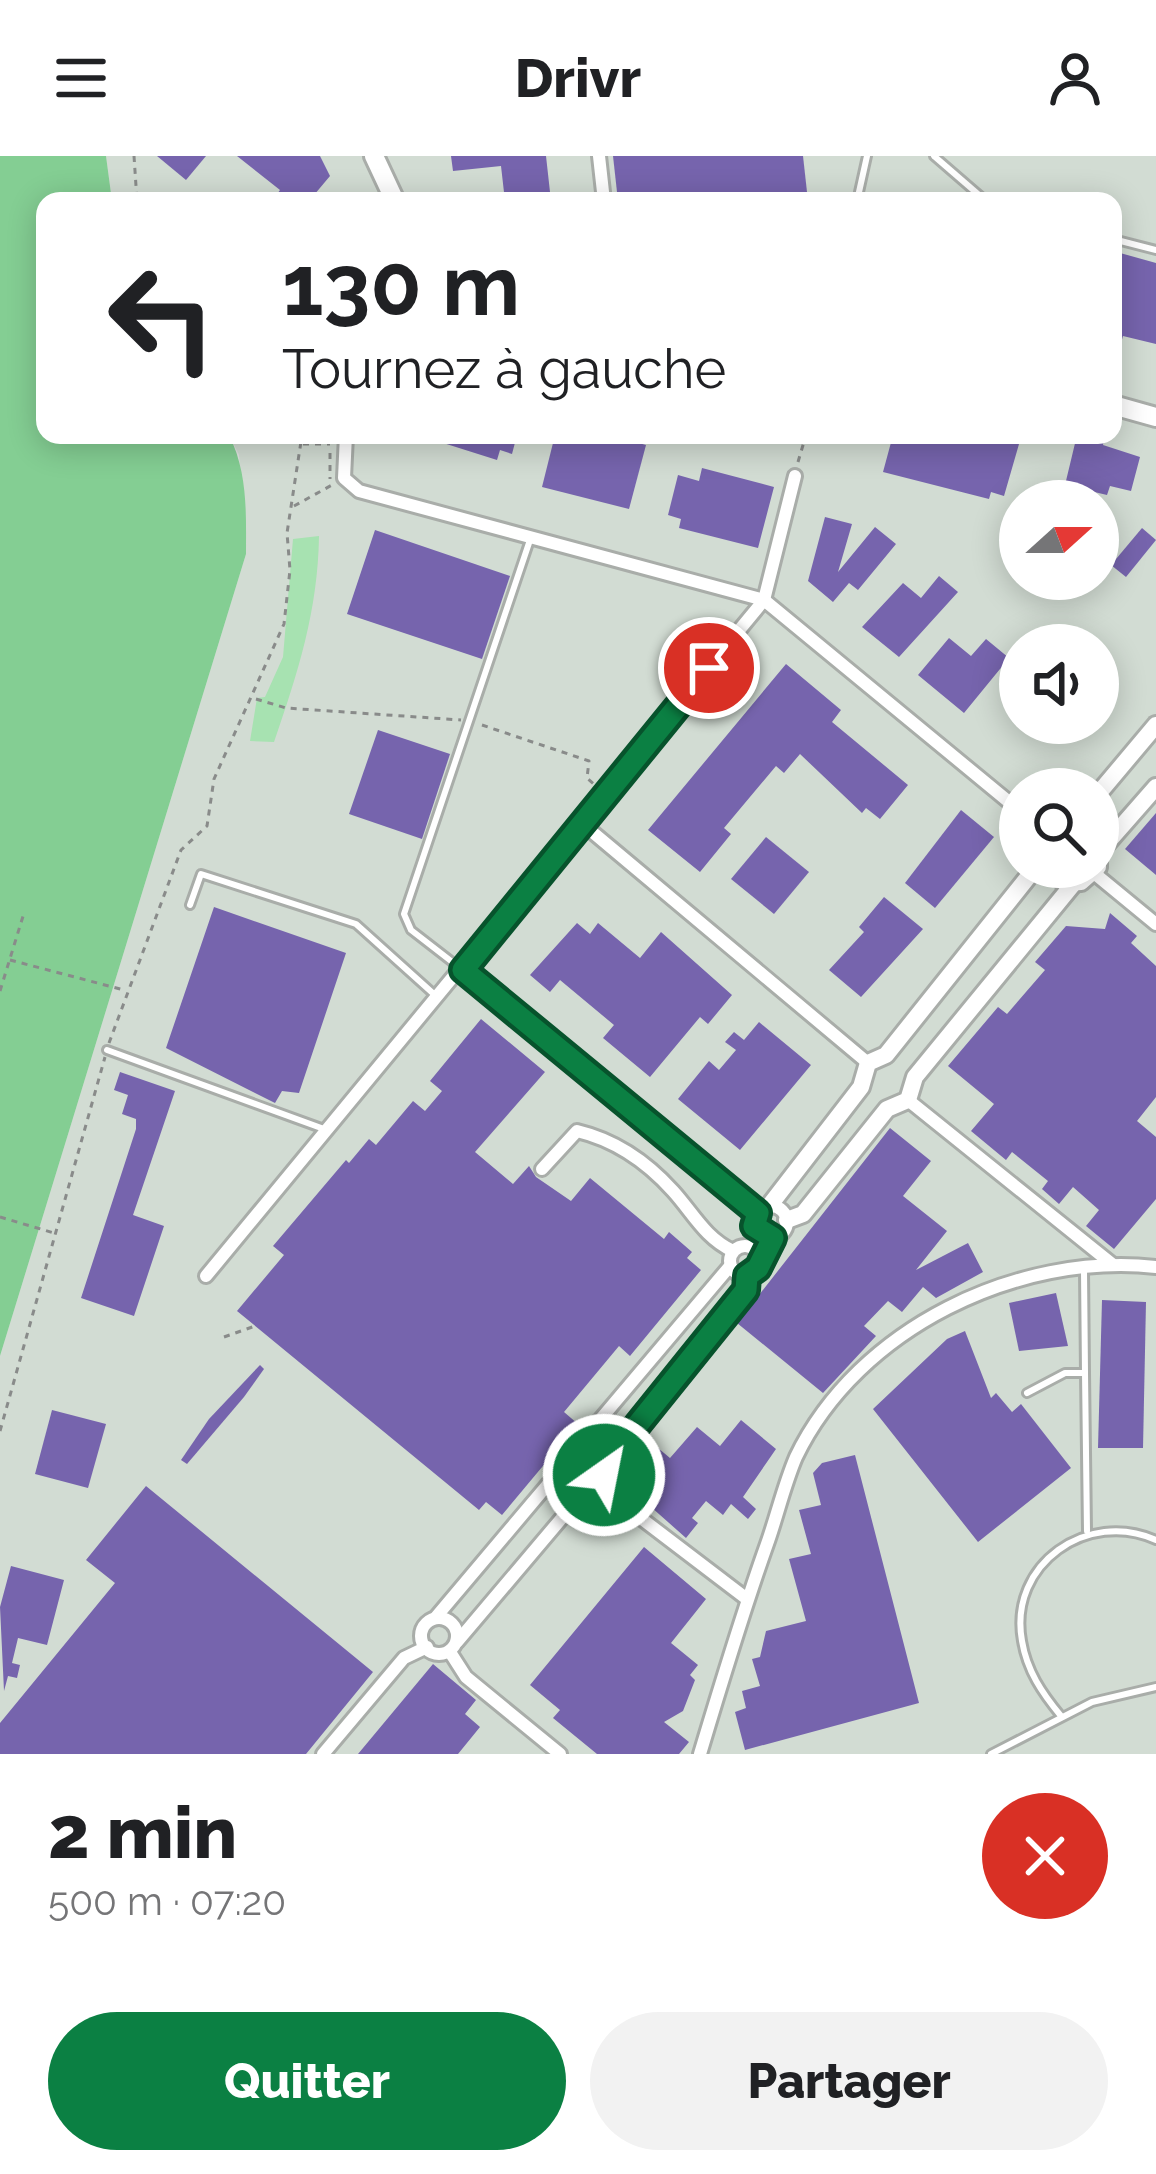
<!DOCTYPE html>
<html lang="fr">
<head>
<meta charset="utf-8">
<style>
	body { margin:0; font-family:Raleway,sans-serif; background:#f2f2f2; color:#202124; height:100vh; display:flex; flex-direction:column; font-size:45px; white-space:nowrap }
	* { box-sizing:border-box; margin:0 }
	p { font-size:39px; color:#757577 }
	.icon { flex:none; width:66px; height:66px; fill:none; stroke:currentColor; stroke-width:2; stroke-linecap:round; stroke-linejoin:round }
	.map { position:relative; height:1598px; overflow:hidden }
	.side { display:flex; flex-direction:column; background:#fff; flex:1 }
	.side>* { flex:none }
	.hud { position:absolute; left:36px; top:36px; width:1086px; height:252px; border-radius:24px; box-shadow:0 6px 30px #0003; background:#fff; color:#202124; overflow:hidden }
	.needle { width:78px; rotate:69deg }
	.controls { position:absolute; left:999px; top:324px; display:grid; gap:24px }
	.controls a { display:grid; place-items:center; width:120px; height:120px; border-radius:50%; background:#fff; box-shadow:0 6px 30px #0003; font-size:60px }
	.pin { position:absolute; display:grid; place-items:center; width:102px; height:102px; color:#fff; margin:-51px; border:6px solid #fff; border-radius:50%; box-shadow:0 3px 12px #0007 }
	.me { position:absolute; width:132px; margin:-66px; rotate:33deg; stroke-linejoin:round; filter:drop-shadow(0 0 9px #0008) }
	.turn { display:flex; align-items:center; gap:42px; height:252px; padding:0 48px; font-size:54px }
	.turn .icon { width:156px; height:156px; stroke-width:2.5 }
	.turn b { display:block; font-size:84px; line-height:102px }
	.round { display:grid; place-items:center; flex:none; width:126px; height:126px; border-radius:63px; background:#f2f2f2 }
	.summary { display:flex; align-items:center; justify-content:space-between; height:204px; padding:0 48px }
	h1 { font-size:72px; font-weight:800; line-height:90px }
	.cta { display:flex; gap:24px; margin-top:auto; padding:24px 48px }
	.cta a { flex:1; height:138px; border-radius:72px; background:#0b8043; color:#fff; font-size:48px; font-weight:800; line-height:138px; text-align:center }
	.cta a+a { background:#f2f2f2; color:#202124 }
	header { display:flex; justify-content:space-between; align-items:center; height:156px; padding:0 48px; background:#fff; font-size:54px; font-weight:800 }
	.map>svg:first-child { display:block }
	.built { fill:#d2dcd3; fill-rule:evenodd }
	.green { fill:#a7e2b1 }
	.water { fill:#84ce93 }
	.building { fill:#7664ad }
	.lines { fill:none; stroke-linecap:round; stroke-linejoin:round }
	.lane-casing { stroke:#a9ada9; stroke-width:12 }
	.street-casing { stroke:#a9ada9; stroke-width:18 }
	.secondary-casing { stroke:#a9ada9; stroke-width:22 }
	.primary-casing { stroke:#a9ada9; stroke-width:24 }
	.path { stroke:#898b8a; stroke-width:3; stroke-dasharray:6 6; stroke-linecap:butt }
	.lane { stroke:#fff; stroke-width:6 }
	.street { stroke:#fff; stroke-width:12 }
	.secondary { stroke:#fff; stroke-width:16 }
	.primary { stroke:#fff; stroke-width:18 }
	.route-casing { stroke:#07532c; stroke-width:30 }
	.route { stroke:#0b8043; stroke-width:21 }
</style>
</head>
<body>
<header><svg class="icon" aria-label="menu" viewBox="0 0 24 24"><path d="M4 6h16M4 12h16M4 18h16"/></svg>Drivr<svg class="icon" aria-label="person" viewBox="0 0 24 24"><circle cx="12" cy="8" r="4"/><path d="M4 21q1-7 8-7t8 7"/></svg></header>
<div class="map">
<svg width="1156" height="1598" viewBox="0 0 1156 1598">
	<rect width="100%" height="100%" fill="#e0e4e1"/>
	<path class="built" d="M106 0H1156V1598H0V1200L246 398 239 299 229 279H1113V45H112ZM1020 345H1098V423H1020ZM1020 489H1098V567H1020ZM1020 633H1098V711H1020Z"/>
	<path class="green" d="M319 380C318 454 298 517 274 586L250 585 257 542 265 541 283 501 293 383Z"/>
	<path class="water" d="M0 0H106L112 45H45V279H229C248 317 246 357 246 398L0 1200Z"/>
	<g class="building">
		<path d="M157 0H206L186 24Z"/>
		<path d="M237 0H320L330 20 309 45H272L280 34Z"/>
		<path d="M451 0H546L551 45H505L501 10 453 15Z"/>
		<path d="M613 0H803L808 45H618Z"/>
		<path d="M1113 95 1156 107V188L1123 180 1117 201Z"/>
		<path d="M418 279H517L512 298 500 294 497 304Z"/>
		<path d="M555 279H609L646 289 629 353 542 331Z"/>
		<path d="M893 279H925L959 288 961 279H986L1019 288 1004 340 991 336 989 343 883 316Z"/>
		<path d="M1077 279 1104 283 1103 289 1140 301 1131 335 1110 330 1107 339 1065 329Z"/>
		<path d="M702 312 774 331 758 392 679 372 681 363 668 359 678 319 699 325Z"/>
		<path d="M825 361 852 368 838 416 875 371 896 388 858 434 849 427 833 446 808 425Z"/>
		<path d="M1142 372 1156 384 1126 421 1111 409Z"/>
		<path d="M375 374 510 420 482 503 347 458Z"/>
		<path d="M939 420 958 436 899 501 862 471 903 427 921 442Z"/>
		<path d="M949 482 971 500 986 483 1009 502 964 557 918 519Z"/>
		<path d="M786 508 841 554 832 566 908 629 880 663 866 652 862 657 800 598 784 617 776 610 724 672 731 678 700 716 648 674Z"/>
		<path d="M378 574 450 598 422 683 349 658Z"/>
		<path d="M961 654 994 681 935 752 905 727Z"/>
		<path d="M1156 657V719L1125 693Z"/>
		<path d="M766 681 809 716 774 758 731 723Z"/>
		<path d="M884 741 923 773 861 841 829 814 864 776 859 771Z"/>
		<path d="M214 751 346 797 299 937 282 935 275 947 166 892Z"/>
		<path d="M1110 757 1137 780 1131 787 1156 810V941L1137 965 1156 981V1043L1114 1093 1086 1070 1099 1054 1073 1031 1059 1048 1042 1033 1048 1025 1012 996 1006 1004 971 975 994 948 948 910 998 851 1007 858 1045 814 1035 806 1066 770 1105 773Z"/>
		<path d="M577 767 590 778 598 767 640 802 661 776 732 839 708 868 700 861 650 921 603 882 614 869 560 824 550 836 530 819Z"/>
		<path d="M481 863 545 916 475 996 513 1028 529 1010 536 1021 571 1045 590 1022 664 1083 669 1076 692 1096 687 1102 701 1114 630 1200 619 1190 564 1256 578 1268 502 1359 486 1346 479 1354 237 1155 284 1099 273 1090 346 1004 349 1007 369 983 376 989 413 945 425 955 442 935 430 925Z"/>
		<path d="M759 866 811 909 740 994 678 943 709 905 719 914 736 894 725 886 734 876 744 884Z"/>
		<path d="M120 916 175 935 133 1059 164 1070 134 1160 81 1142 136 973V963L122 958 128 939 114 934Z"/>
		<path d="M890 972 931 1005 903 1040 947 1075 916 1114 968 1087 983 1116 936 1142 923 1131 902 1156 888 1145 864 1170 876 1180 823 1237 737 1167Z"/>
		<path d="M1056 1137 1068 1190 1019 1195 1009 1147Z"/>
		<path d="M1102 1144 1146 1146 1143 1292H1098Z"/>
		<path d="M965 1175 991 1242 996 1237 1012 1256 1021 1248 1071 1312 978 1386 873 1253 947 1183Z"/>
		<path d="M260 1209 264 1213 244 1241 187 1308 181 1304 209 1263Z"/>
		<path d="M52 1254 106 1268 88 1332 35 1318Z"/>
		<path d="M741 1264 776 1293 743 1341 756 1353 748 1363 731 1348 723 1359 706 1345 692 1362 698 1367 686 1382 642 1343 652 1332 630 1314 628 1305 646 1282 670 1302 697 1271 720 1290Z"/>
		<path d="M855 1299 919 1547 745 1594 735 1556 746 1552 742 1535 760 1530 752 1503 760 1501 766 1475 806 1465 789 1403 811 1398 799 1354 821 1349 813 1317 822 1307Z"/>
		<path d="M146 1330 373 1516 306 1598H0V1567L115 1427 86 1404Z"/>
		<path d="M644 1391 706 1443 671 1487 698 1509 690 1519 695 1524 683 1555 664 1566 689 1586 679 1598H597L553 1562 560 1554 530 1529Z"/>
		<path d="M11 1410 64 1424 47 1489 18 1482 12 1507 20 1509 17 1522 8 1520 4 1535 0 1451Z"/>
		<path d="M433 1508 476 1544 465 1558 480 1571 458 1598H358Z"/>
	</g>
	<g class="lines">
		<defs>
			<g id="lane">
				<path d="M934 0 986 45"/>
				<path d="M857 45 867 0"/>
				<path d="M1113 83 1156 94"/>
				<path d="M190 749 201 718 356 768 436 840"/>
				<path d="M460 812 411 774 404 758 531 381"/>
				<path d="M107 894 324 973"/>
				<path d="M1085 1217 1087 1375"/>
				<path d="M1027 1237 1065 1217H1085L1084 1115"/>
				<path d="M1061 1560C1042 1537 1027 1515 1022 1485 1008 1408 1088 1353 1156 1384"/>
				<path d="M991 1598 1092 1546 1156 1531"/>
			</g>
			<g id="street">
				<path d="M599 0 604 45"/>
				<path d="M346 279 344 322 359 335 764 444 1020 655"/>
				<path d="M584 669 868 907"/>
				<path d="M1094 717 1156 768"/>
				<path d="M463 814 757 1057"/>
				<path d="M908 944 1112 1108"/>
				<path d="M542 1013 577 975C615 984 646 1005 673 1035 693 1057 705 1082 733 1095"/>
				<circle cx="771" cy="1066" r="16"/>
				<circle cx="745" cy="1105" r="15"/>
				<path d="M206 1120 764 444 795 320"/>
				<path d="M579 1302 588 1278 730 1110"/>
				<path d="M603 1313 584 1301 574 1306 568 1321 583 1337 600 1331 603 1313 746 1134 747 1120"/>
				<path d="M600 1331 747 1443"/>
				<path d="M436 1461 549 1327 568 1315"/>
				<circle cx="439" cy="1480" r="18"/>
				<path d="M457 1486 583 1337"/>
				<path d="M450 1496 466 1521 560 1598"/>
				<path d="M323 1598 404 1502 427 1491"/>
				<path d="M700 1598C721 1528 742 1458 767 1388 777 1360 784 1329 796 1301 858 1172 1018 1096 1156 1111"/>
			</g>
			<g id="secondary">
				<path d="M1098 638 1156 569"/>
				<path d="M1100 695 1156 631"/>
				<path d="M1047 711 1065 727 1081 726 1098 711V687"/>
				<path d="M770 1049 861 931 868 907 886 899 1036 711"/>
				<path d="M787 1064 803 1058 887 953 908 944 915 921 1074 727"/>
			</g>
			<g id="primary">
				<path d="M374 0 395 45"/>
				<path d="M1113 249 1156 261"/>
			</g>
		</defs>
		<use href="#lane" class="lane-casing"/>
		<use href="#street" class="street-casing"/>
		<use href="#secondary" class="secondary-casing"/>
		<use href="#primary" class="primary-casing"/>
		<g class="path">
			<path d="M134 0 137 45"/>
			<path d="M303 288H330"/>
			<path d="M330 297V323"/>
			<path d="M798 306 806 279"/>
			<path d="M294 350 332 329"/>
			<path d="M256 543 286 552 461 564"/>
			<path d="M482 569 589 605 587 622 595 629"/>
			<path d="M10 804 124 834"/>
			<path d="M0 835 24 757"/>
			<path d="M109 887 181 694 207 670 214 623 284 468 290 414 287 377 302 279"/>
			<path d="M0 1061 54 1077"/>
			<path d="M224 1181 255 1170"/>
			<path d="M0 1275 105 901"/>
		</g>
		<use href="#lane" class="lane"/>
		<use href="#street" class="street"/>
		<use href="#secondary" class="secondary"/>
		<use href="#primary" class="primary"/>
	</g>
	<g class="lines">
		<defs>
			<path id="route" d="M604 1319 614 1298 746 1134 747 1120 758 1112 773 1082 754 1070 758 1057 463 814 709 512"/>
		</defs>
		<use href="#route" class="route-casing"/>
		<use href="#route" class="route"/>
	</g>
</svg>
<div class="controls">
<a><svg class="needle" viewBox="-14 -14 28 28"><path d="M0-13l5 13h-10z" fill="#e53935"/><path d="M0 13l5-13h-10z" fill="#757577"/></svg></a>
<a><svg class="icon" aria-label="sound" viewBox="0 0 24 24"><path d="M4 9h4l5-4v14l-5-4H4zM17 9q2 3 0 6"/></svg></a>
<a><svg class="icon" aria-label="search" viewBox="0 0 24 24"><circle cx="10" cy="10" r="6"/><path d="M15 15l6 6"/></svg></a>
</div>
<div class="pin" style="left:709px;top:512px;background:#d93025"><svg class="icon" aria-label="arrive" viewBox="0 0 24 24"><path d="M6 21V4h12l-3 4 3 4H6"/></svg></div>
<svg class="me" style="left:604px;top:1319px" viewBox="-20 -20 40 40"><circle r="17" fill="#0b8043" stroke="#fff" stroke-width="3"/><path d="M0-11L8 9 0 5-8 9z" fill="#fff"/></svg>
<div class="hud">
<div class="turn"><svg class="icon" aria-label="left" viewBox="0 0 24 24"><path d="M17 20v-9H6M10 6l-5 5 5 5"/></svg><div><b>130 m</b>Tournez à gauche</div></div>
</div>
</div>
<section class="side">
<div class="summary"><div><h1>2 min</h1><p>500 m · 07:20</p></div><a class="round" style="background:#d93025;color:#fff"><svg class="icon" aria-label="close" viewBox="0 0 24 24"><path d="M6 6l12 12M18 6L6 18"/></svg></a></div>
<div class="cta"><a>Quitter</a><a>Partager</a></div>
</section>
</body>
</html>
